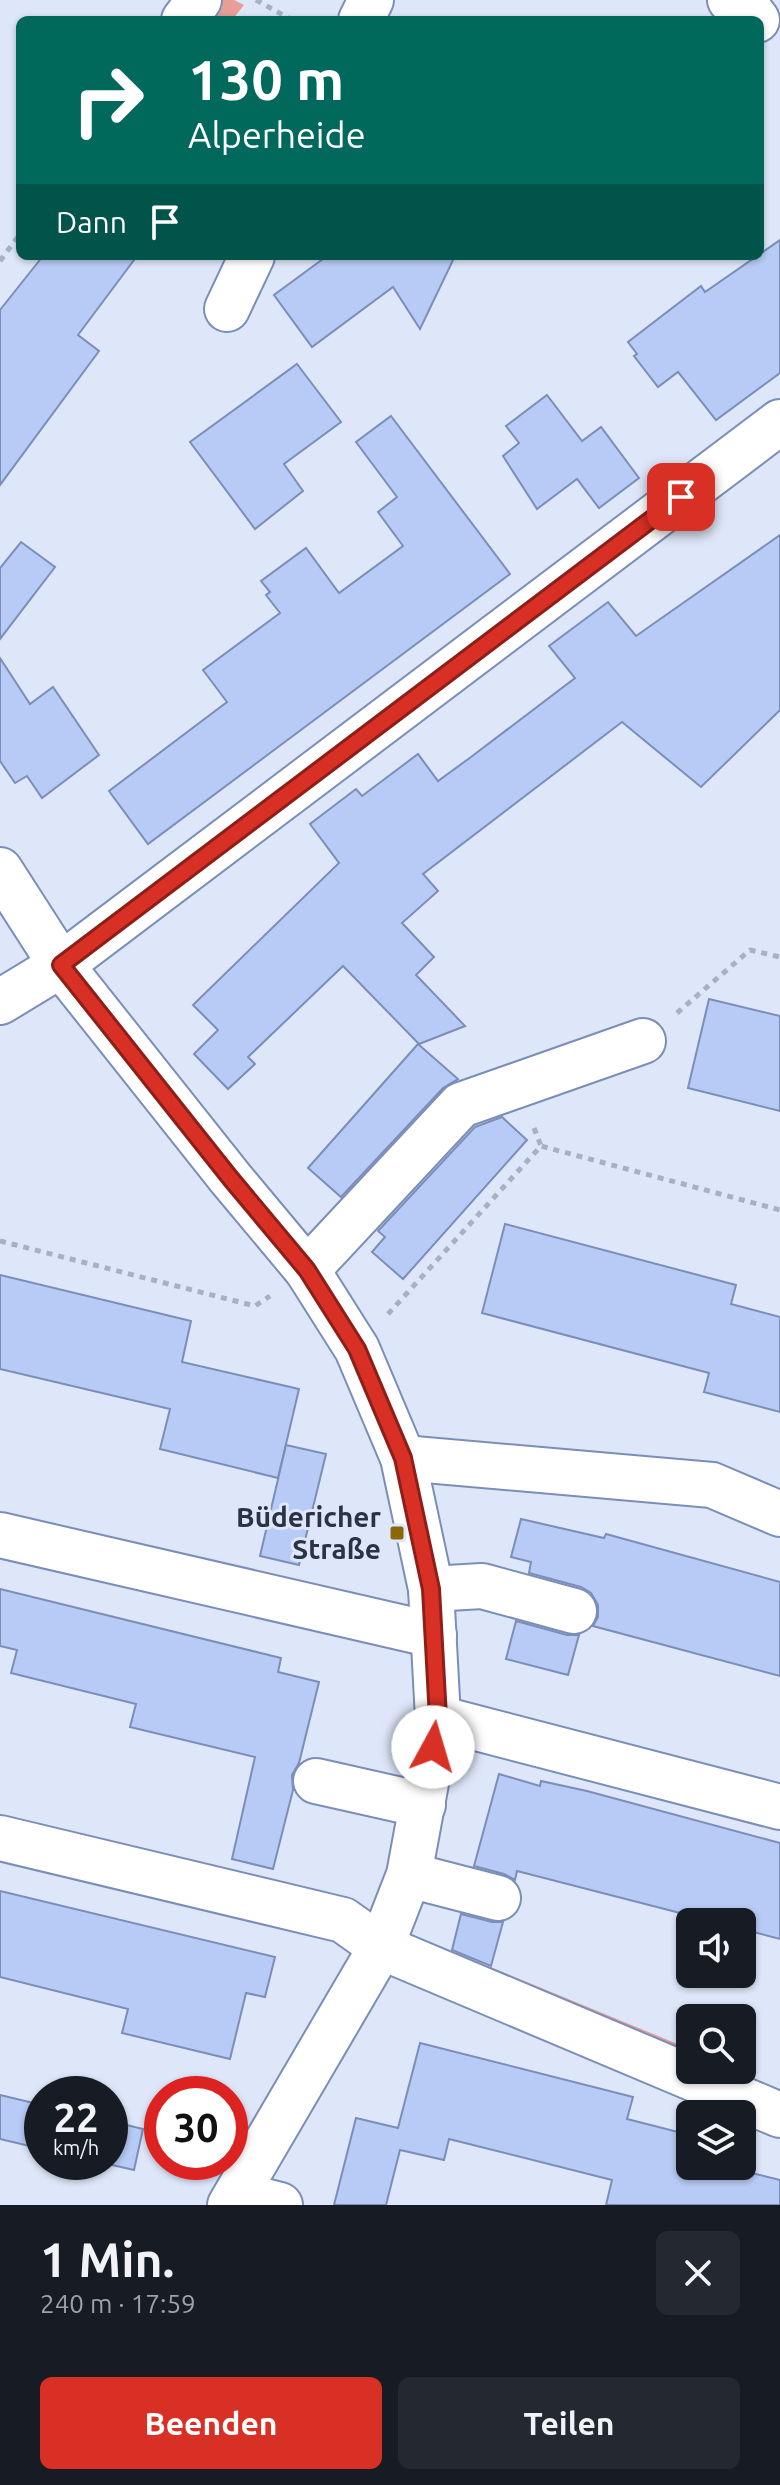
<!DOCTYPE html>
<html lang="de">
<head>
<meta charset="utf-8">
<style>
	body { margin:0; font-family:Ubuntu,sans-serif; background:#242831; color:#f1f3f6; height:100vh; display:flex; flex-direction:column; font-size:30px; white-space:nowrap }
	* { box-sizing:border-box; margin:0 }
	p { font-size:26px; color:#9ea1a6 }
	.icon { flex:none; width:44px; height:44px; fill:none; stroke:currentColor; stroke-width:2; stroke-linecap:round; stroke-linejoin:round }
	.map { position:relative; height:2205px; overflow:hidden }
	.drawer { display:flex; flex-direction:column; background:#171b24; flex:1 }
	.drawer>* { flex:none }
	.guide { position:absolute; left:16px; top:16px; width:748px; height:244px; border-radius:12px; box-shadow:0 2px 6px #0004; background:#00695c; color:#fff; overflow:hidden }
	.tools { position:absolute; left:676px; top:1908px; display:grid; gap:16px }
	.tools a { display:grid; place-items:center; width:80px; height:80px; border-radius:12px; background:#171b24; box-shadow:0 2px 6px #0004; font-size:40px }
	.speed { position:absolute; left:24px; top:2076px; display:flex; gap:16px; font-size:40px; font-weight:700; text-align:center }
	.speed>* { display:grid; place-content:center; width:104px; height:104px; border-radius:50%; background:#171b24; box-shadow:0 2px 6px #0004; line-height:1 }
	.speed small { font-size:20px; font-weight:400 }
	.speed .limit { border:12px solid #d22; background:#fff; color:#111 }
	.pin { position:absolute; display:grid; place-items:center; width:68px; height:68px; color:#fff; margin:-34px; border-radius:16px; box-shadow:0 4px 12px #0006 }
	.me { position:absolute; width:88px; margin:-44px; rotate:6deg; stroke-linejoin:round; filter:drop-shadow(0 0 6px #0008) }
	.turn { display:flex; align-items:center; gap:28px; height:168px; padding:0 40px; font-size:36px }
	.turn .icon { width:104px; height:104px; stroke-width:2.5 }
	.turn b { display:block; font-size:56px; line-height:68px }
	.then { display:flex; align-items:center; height:76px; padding:0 40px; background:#0003; gap:16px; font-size:30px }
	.round { display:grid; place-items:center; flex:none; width:84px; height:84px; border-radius:12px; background:#242831 }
	.headline { display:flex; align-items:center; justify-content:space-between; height:136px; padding:0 40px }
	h1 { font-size:48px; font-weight:700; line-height:60px }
	.primary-button { display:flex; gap:16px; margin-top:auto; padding:16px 40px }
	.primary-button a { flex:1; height:92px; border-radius:12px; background:#d93025; color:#fff; font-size:32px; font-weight:700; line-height:92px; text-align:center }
	.primary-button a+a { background:#242831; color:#f1f3f6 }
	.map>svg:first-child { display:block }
	.green { fill:#e79e97 }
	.building { fill:#b8cbf6; stroke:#7b8eb8; stroke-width:2 }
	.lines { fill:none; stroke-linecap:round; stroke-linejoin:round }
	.minor-casing { stroke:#7b8eb8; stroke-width:48 }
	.path { stroke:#a8b0c2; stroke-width:5; stroke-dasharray:6 6; stroke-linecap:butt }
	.minor { stroke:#fff; stroke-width:44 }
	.route-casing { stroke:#8d1f18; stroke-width:20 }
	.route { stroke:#d93025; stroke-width:14 }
	.poi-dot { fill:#8a6807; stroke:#dee7f9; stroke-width:3 }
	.labels { text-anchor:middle; stroke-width:6; stroke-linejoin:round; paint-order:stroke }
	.poi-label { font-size:28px; font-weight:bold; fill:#2a3243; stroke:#dee7f9; text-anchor:end }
</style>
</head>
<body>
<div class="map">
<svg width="780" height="2205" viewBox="0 0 780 2205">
	<rect width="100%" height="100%" fill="#dee7f9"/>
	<g class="green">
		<path d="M213 0H234L244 5 232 20H197Z"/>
		<path d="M444 1948 690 2049V2067L439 1962Z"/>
	</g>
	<g class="building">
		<path d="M780 240V373L716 420 678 372 658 387 634 356 637 354 628 342 701 286 705 292Z"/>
		<path d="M43 256H137L78 335 99 351 0 485V310Z"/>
		<path d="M327 256H455L420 329 393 287 312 347 274 295Z"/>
		<path d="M297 364 341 422 284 464 303 491 255 529 190 442Z"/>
		<path d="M547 395 582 441 601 427 639 478 599 508 577 479 537 509 503 456 519 443 506 426Z"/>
		<path d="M391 416 510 574 148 844 109 791 227 702 203 670 280 613 266 595 270 592 261 581 306 548 339 593 403 546 378 512 397 497 356 442Z"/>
		<path d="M780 535V710L701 787 622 722 423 874 438 891 402 923 434 957 416 975 465 1026 419 1044 343 966 248 1057 255 1064 228 1089 194 1054 218 1030 193 1005 339 863 310 824 356 789 362 796 418 754 438 781 471 757 575 678 549 646 608 602 636 636Z"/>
		<path d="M21 542 55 567 0 639V568Z"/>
		<path d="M0 658 30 704 53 687 99 755 42 798 27 776 15 783 0 761Z"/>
		<path d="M709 999 780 1016V1111L688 1088Z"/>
		<path d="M418 1044 458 1079 443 1088 341 1197 308 1168Z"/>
		<path d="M502 1117 527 1140 403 1279 372 1252 385 1237 378 1231 475 1127Z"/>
		<path d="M505 1224 736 1285 731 1304 780 1317V1412L704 1392 709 1373 482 1313Z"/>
		<path d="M0 1275 191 1321 182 1362 299 1389 278 1478 160 1449 170 1409 0 1369Z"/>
		<path d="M286 1445 326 1454 299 1565 260 1556Z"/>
		<path d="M521 1519 604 1538 606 1534 780 1582V1676L593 1626 598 1617V1605L591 1593 581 1587 529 1573 531 1562 511 1557Z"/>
		<path d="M0 1589 281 1658 278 1672 319 1682 299 1763 292 1775 293 1790 273 1869 232 1859 255 1757 130 1727 136 1704 11 1673 17 1650 0 1646Z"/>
		<path d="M516 1621 567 1635H579L568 1675 506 1659Z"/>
		<path d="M499 1774 540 1786 541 1781 587 1791 780 1843V1939L742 1929V1922H715L517 1871 515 1880 504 1874 474 1866Z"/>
		<path d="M0 1891 275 1957 265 1997 246 1993 230 2059 122 2033 128 2009 0 1977Z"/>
		<path d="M461 1914 492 1922H503L491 1966 452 1950Z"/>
		<path d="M420 2043 633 2097 627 2119 690 2135V2166H724L780 2180V2205H606L612 2180 449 2139 444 2160 400 2150 386 2205H334L356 2118 398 2128Z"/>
		<path d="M0 2095 42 2105V2149L0 2139Z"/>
		<path d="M110 2121 143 2129 134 2170 99 2162H110Z"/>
	</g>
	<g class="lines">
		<defs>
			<g id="minor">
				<path d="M730 0 751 12 757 20"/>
				<path d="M184 20 199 0"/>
				<path d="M361 20 371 0"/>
				<path d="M227 309 252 256"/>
				<path d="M0 870 61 965 231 1179 307 1270 357 1349 403 1458 431 1589 438 1718 409 1875 381 1947 230 2205"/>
				<path d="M0 1002 61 965 780 422"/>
				<path d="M307 1270 461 1105 643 1041"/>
				<path d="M403 1458 712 1485 780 1514"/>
				<path d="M0 1535 434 1635"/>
				<path d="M431 1589 482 1586 574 1611"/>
				<path d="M438 1718 780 1807"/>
				<path d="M316 1781 423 1805"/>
				<path d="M0 1838 343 1920 381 1947 780 2115"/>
				<path d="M409 1875 498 1898"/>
				<path d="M238 2194 280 2205"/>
			</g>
		</defs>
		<use href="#minor" class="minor-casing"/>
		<g class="path">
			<path d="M256 0 292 20"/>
			<path d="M0 261 20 234"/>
			<path d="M677 1013 750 950 780 957"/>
			<path d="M534 1128 541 1146"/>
			<path d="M0 1241 255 1306 270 1296"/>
			<path d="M388 1314 541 1146 780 1210"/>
		</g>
		<use href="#minor" class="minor"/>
	</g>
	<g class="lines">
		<defs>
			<path id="route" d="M433 1747 438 1718 431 1589 403 1458 357 1349 307 1270 231 1179 61 965 681 497"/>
		</defs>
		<use href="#route" class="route-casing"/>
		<use href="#route" class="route"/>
	</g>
	<rect class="poi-dot" x="389" y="1525" width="16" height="16" rx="4"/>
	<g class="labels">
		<g class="poi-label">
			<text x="381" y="1527">Büdericher<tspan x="381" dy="32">Straße</tspan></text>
		</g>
	</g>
</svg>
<div class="tools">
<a><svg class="icon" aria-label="sound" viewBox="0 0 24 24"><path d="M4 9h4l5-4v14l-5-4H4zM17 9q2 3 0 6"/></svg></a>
<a><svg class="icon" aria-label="search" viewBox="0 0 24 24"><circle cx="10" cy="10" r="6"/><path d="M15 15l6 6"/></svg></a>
<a><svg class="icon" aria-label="layers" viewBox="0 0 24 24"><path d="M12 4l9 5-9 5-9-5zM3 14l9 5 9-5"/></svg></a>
</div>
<div class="speed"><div>22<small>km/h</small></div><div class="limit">30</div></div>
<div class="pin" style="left:681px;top:497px;background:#d93025"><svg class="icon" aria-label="arrive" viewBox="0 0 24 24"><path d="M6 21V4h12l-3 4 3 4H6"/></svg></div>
<svg class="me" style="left:433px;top:1747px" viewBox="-20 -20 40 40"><circle r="19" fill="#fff"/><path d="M0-13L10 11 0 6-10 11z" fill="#d93025"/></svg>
<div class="guide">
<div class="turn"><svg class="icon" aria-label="right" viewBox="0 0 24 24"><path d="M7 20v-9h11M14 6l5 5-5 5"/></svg><div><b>130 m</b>Alperheide</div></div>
<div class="then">Dann<svg class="icon" aria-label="arrive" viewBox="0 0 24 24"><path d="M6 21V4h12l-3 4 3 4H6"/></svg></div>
</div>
</div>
<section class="drawer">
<div class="headline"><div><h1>1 Min.</h1><p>240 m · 17:59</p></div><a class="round"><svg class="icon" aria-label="close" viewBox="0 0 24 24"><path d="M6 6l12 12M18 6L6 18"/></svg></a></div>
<div class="primary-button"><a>Beenden</a><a>Teilen</a></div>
</section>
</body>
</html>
